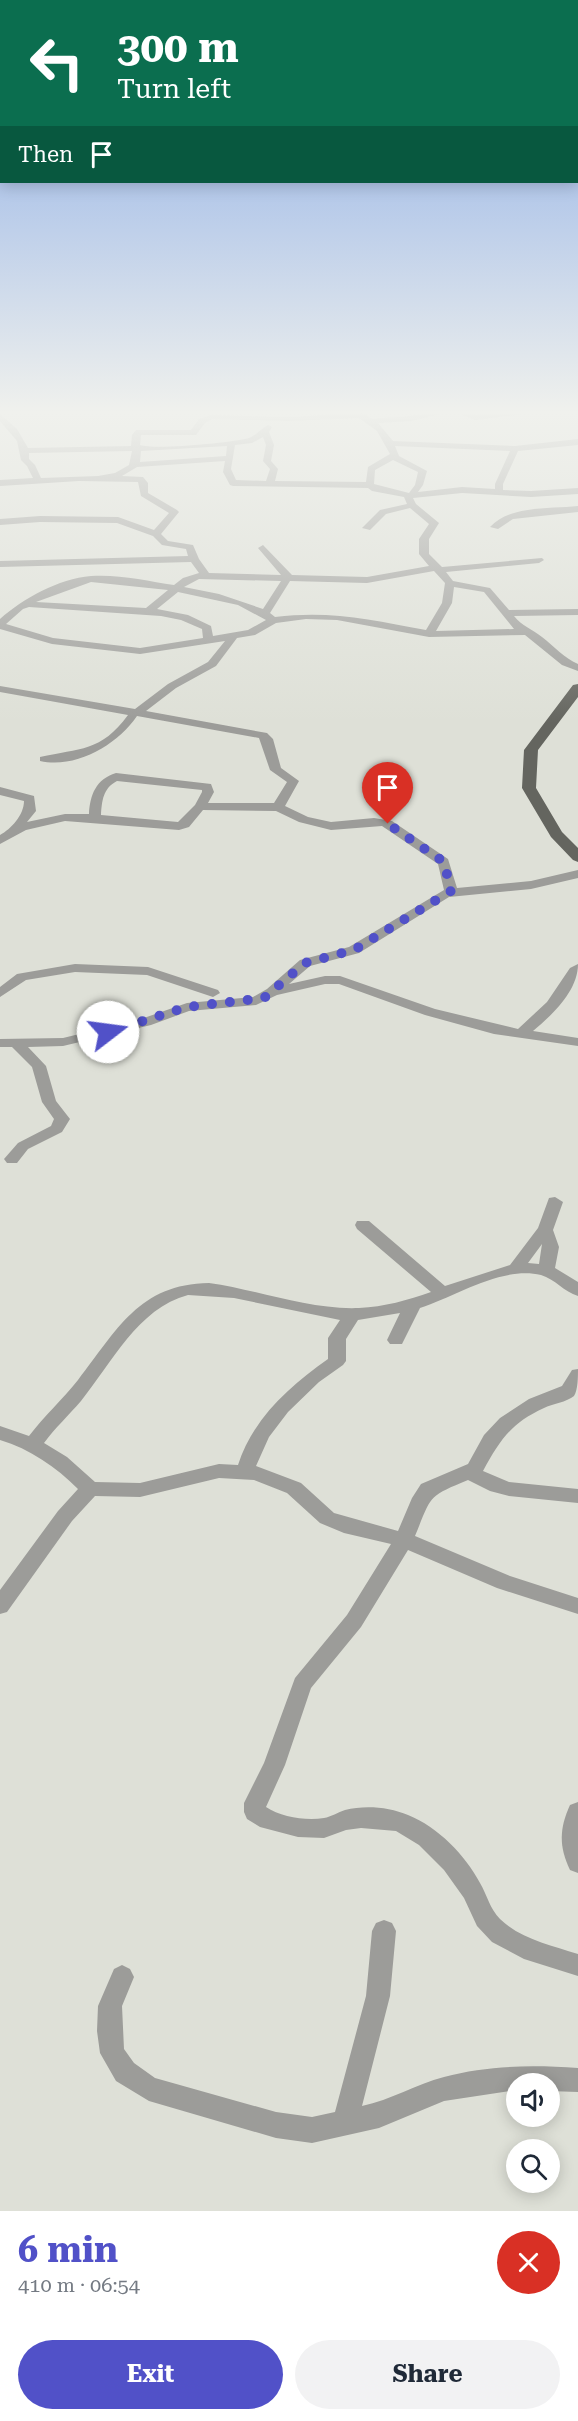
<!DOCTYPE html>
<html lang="en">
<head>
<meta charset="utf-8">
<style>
	body { margin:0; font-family:"Roboto Serif",serif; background:#f2f2f3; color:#1f2937; height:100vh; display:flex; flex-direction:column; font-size:22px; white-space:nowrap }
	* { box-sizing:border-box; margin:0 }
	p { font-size:20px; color:#747a83 }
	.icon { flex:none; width:33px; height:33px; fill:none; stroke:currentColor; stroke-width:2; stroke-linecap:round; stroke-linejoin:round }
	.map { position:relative; height:2211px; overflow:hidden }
	.details { display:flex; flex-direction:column; background:#fff; flex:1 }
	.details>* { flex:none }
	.hud { position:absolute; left:0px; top:0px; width:579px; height:183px; box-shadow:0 3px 15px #0003; background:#0b6e4f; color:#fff; overflow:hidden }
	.tools { position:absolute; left:506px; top:2073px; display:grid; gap:12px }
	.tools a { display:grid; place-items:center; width:54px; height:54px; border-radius:50%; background:#fff; box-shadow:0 3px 15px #0003; font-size:30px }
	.pin { position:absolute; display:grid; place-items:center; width:51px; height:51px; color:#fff; margin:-62px -26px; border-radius:50% 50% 50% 0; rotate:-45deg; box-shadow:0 0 6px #0007 }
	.pin .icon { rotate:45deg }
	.me { position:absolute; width:66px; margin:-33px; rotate:75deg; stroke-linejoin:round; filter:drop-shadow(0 0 4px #0008) }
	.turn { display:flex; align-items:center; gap:21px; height:126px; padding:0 18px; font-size:27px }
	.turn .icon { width:78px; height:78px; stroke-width:2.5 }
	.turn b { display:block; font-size:42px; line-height:51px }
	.then { display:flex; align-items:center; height:57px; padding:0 18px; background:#0003; gap:12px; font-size:22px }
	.round { display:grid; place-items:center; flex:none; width:63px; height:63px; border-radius:32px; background:#f2f2f3 }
	.overview { display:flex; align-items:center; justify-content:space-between; height:102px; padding:0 18px }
	h1 { font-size:36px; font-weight:700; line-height:45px; color:#5151c8 }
	.action { display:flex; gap:12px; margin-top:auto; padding:12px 18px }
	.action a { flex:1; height:69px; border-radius:36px; background:#5151c8; color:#fff; font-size:24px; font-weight:700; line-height:69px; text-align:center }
	.action a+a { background:#f2f2f3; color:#1f2937 }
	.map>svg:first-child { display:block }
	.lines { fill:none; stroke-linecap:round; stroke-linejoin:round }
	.minor { fill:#9c9c99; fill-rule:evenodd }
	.major { fill:#64655f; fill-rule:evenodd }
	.route { stroke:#5151c8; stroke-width:10; stroke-dasharray:0 18 }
</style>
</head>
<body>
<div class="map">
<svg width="578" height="2211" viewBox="0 0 578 2211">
	<rect width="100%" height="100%" fill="#dee0d7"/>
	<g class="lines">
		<g class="minor">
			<path d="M363 413 372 419 444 413 412 421 378 423 393 441 515 446 578 439V445L518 451 503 484V490L531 491 578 488V494L531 497 462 493 413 498 416 504 439 523 429 539V554L442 567 542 558 544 560 539 563 446 572 453 581 490 588 509 610 578 609V615L514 616C522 626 532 629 542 637 554 646 564 658 578 664V671L562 665 525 635 429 637 337 620 306 619 276 623 255 635 237 638 216 666 176 688 146 711 267 733 273 739 281 768 299 781 285 806 308 817 331 822 374 818 392 821 448 859 457 888 531 881 578 870V878L531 889 449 897 359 953 310 966 289 984 325 976H340L435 1009 518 1029 547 1002 570 968 578 964C578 991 552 1015 533 1031L578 1038V1046L494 1034 425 1015 339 984H325L277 995 256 1005 189 1011 151 1025 63 1046 28 1047 46 1066 56 1101 70 1119 62 1132 28 1149 17 1163H7L4 1159 18 1143 51 1126 54 1119 42 1102 32 1067 12 1047H0V1039L63 1038 141 1019 187 1003 253 997 267 989 300 960 349 947 444 890 438 864 382 826 331 830 299 822 276 811 203 810 189 827 179 830 65 821 26 830 0 844V835C11 829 24 815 24 801L0 795V787L34 796 36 811 27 822 65 814H89C90 795 96 779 116 773L211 784 214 792 208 803H274L287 782 270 770 259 738 137 716C117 745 76 769 40 761V757C80 748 101 752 128 715L0 692V686L135 709 168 684 208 662 225 641 140 654 52 644 0 629V619C24 598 58 579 91 576 118 574 148 581 174 585L183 578 199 573 191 562 0 567V561L188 556 186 549 162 545 153 536 117 523 40 522 0 525V519L40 516 118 517 154 530 169 513 141 496 138 482 79 481 0 486V480L33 478 27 466 21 460 17 441 0 421V414L17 429 28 448 131 446 132 435 136 430H191L199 419 211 415 288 417ZM359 418 377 431 390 454 368 467 366 482 275 481 278 469 271 461 274 445 269 432 272 427 268 425C260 429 256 437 245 439 225 443 156 450 140 445L141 435H196L205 423 212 419 288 421ZM263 437 266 445 263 461 270 469 266 481 236 480 231 469 235 445 252 443ZM227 446 226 456 140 462 141 451ZM395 446 510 451 495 484V489L462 487 418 492 423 485 427 471 399 456ZM132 451 129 465 115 473 98 476 41 478 35 465 29 459V453ZM393 460 418 472 415 485 409 493 374 484 375 470ZM225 461 223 472 230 485 233 486 368 488 372 491 404 497 407 504 380 510 362 528 370 530 386 514 410 508 429 524 419 539V554L429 566 367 577 292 575 263 545 258 548 281 575 209 573 199 559 193 545 168 541 161 534 179 512 177 510 148 493V483L143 477 122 476 137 467ZM434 571 445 583 442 603 426 630C372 620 330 610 275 617L270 613 290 581 367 583ZM199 579 281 581 263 609 219 594 184 587ZM91 582 168 590 146 608 36 602ZM454 587 484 592 514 629 436 631 452 603ZM178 592 238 605 266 620 248 630 213 636 211 626 188 615 157 609ZM29 607 161 616 181 620 202 629 203 638 140 648 53 638 6 624 23 609ZM117 781 202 790V792L195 805 178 822 101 815C102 801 103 788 117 781Z"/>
			<path d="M458 413 476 415 531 413 475 420Z"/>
			<path d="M578 506V512L513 519 498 529 490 527C510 505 551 509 578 506Z"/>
			<path d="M75 964 148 967 218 990 220 993 213 997 147 975 75 972 26 980 0 997V987L17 974Z"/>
			<path d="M555 1197 563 1202 553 1230 559 1247 555 1268 578 1282V1296C564 1292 555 1279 541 1275 501 1266 457 1296 420 1308L402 1344H390L387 1340 400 1313 358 1320 346 1339V1361L343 1365 319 1382 288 1412 269 1437 256 1466 301 1483 334 1513 398 1531 412 1498 421 1484 468 1464 484 1435 500 1418 529 1399 562 1386 572 1370 578 1369C578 1376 578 1390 574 1396 567 1402 552 1404 544 1408 511 1423 500 1440 483 1471L509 1482 578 1489V1503L509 1496 490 1491 468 1480C427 1497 432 1495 415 1536L510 1576 578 1598V1614L497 1588 408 1550 361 1627 311 1688 285 1765 266 1807C281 1817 306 1821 324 1818 331 1817 338 1812 345 1810 365 1805 389 1807 408 1815 438 1827 465 1855 480 1883 487 1895 490 1909 500 1919 521 1939 550 1945 578 1954V1976L524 1959 492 1942 477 1926 464 1898 444 1870 419 1845 396 1831 361 1828 346 1830 324 1838 298 1837 260 1827 247 1819 244 1812V1803L264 1763 295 1678 347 1615 391 1544 344 1533 320 1523 287 1493 254 1480 219 1478 140 1497 95 1496 72 1521 7 1612 0 1614V1590L58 1511 78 1489C56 1467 30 1449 0 1440V1426L29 1436C44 1416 63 1399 78 1380 117 1330 139 1284 209 1283 259 1290 309 1310 359 1308 384 1307 408 1300 431 1292L357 1229 355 1225 357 1221H369L445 1286 510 1265 538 1228 549 1198ZM542 1244 539 1264 528 1263ZM188 1295 234 1298 340 1320 328 1338V1359C290 1386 253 1418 238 1465L219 1464 140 1483 95 1482 67 1457 44 1443C55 1428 69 1415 81 1401 111 1364 138 1308 188 1295Z"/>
			<path d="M578 1802V1873L570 1870C559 1847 559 1829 570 1805Z"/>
			<path d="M384 1920 392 1923 396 1931 390 1996 362 2106C391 2100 416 2084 444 2077 488 2065 533 2065 578 2068V2092L549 2091V2084H516V2090L444 2101 379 2128 312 2143 276 2138 149 2101 116 2081 100 2053 97 2031 98 2006 114 1969 122 1965 130 1969 134 1977 122 2006 124 2049 134 2063 155 2078 276 2112 312 2117 335 2112 366 1996 372 1931 376 1923Z"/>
		</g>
		<path class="major" d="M578 684V697L538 750 536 788 562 832 578 848V862L573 860 551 837 522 788 524 750 573 685Z"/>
	</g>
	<linearGradient id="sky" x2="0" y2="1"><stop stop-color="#81a6e6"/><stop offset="0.57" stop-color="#f0f1ed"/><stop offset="1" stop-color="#f0f1ed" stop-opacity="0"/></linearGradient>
	<rect width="578" height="723" fill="url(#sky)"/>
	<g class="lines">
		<path class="route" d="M108 1032 187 1007 264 998 305 963 354 950 451 891 444 862 388 824"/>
	</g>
</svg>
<div class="tools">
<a><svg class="icon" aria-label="sound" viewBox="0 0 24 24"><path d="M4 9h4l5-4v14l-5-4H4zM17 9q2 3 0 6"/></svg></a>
<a><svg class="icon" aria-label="search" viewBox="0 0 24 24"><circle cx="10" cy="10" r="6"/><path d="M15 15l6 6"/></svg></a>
</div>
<div class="pin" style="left:388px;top:824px;background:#d93025"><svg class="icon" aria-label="arrive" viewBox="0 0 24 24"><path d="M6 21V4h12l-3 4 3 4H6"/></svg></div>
<svg class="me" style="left:108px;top:1032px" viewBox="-20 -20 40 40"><circle r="19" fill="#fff"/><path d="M0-13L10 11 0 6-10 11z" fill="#5151c8"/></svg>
<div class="hud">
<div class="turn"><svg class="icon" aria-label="left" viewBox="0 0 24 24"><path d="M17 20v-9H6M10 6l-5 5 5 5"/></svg><div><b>300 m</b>Turn left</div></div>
<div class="then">Then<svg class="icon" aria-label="arrive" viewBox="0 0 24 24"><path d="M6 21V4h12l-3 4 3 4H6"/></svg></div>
</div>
</div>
<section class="details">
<div class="overview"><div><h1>6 min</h1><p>410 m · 06:54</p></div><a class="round" style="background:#d93025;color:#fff"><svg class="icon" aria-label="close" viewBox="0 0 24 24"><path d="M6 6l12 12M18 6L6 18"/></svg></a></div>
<div class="action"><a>Exit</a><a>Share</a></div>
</section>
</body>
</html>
